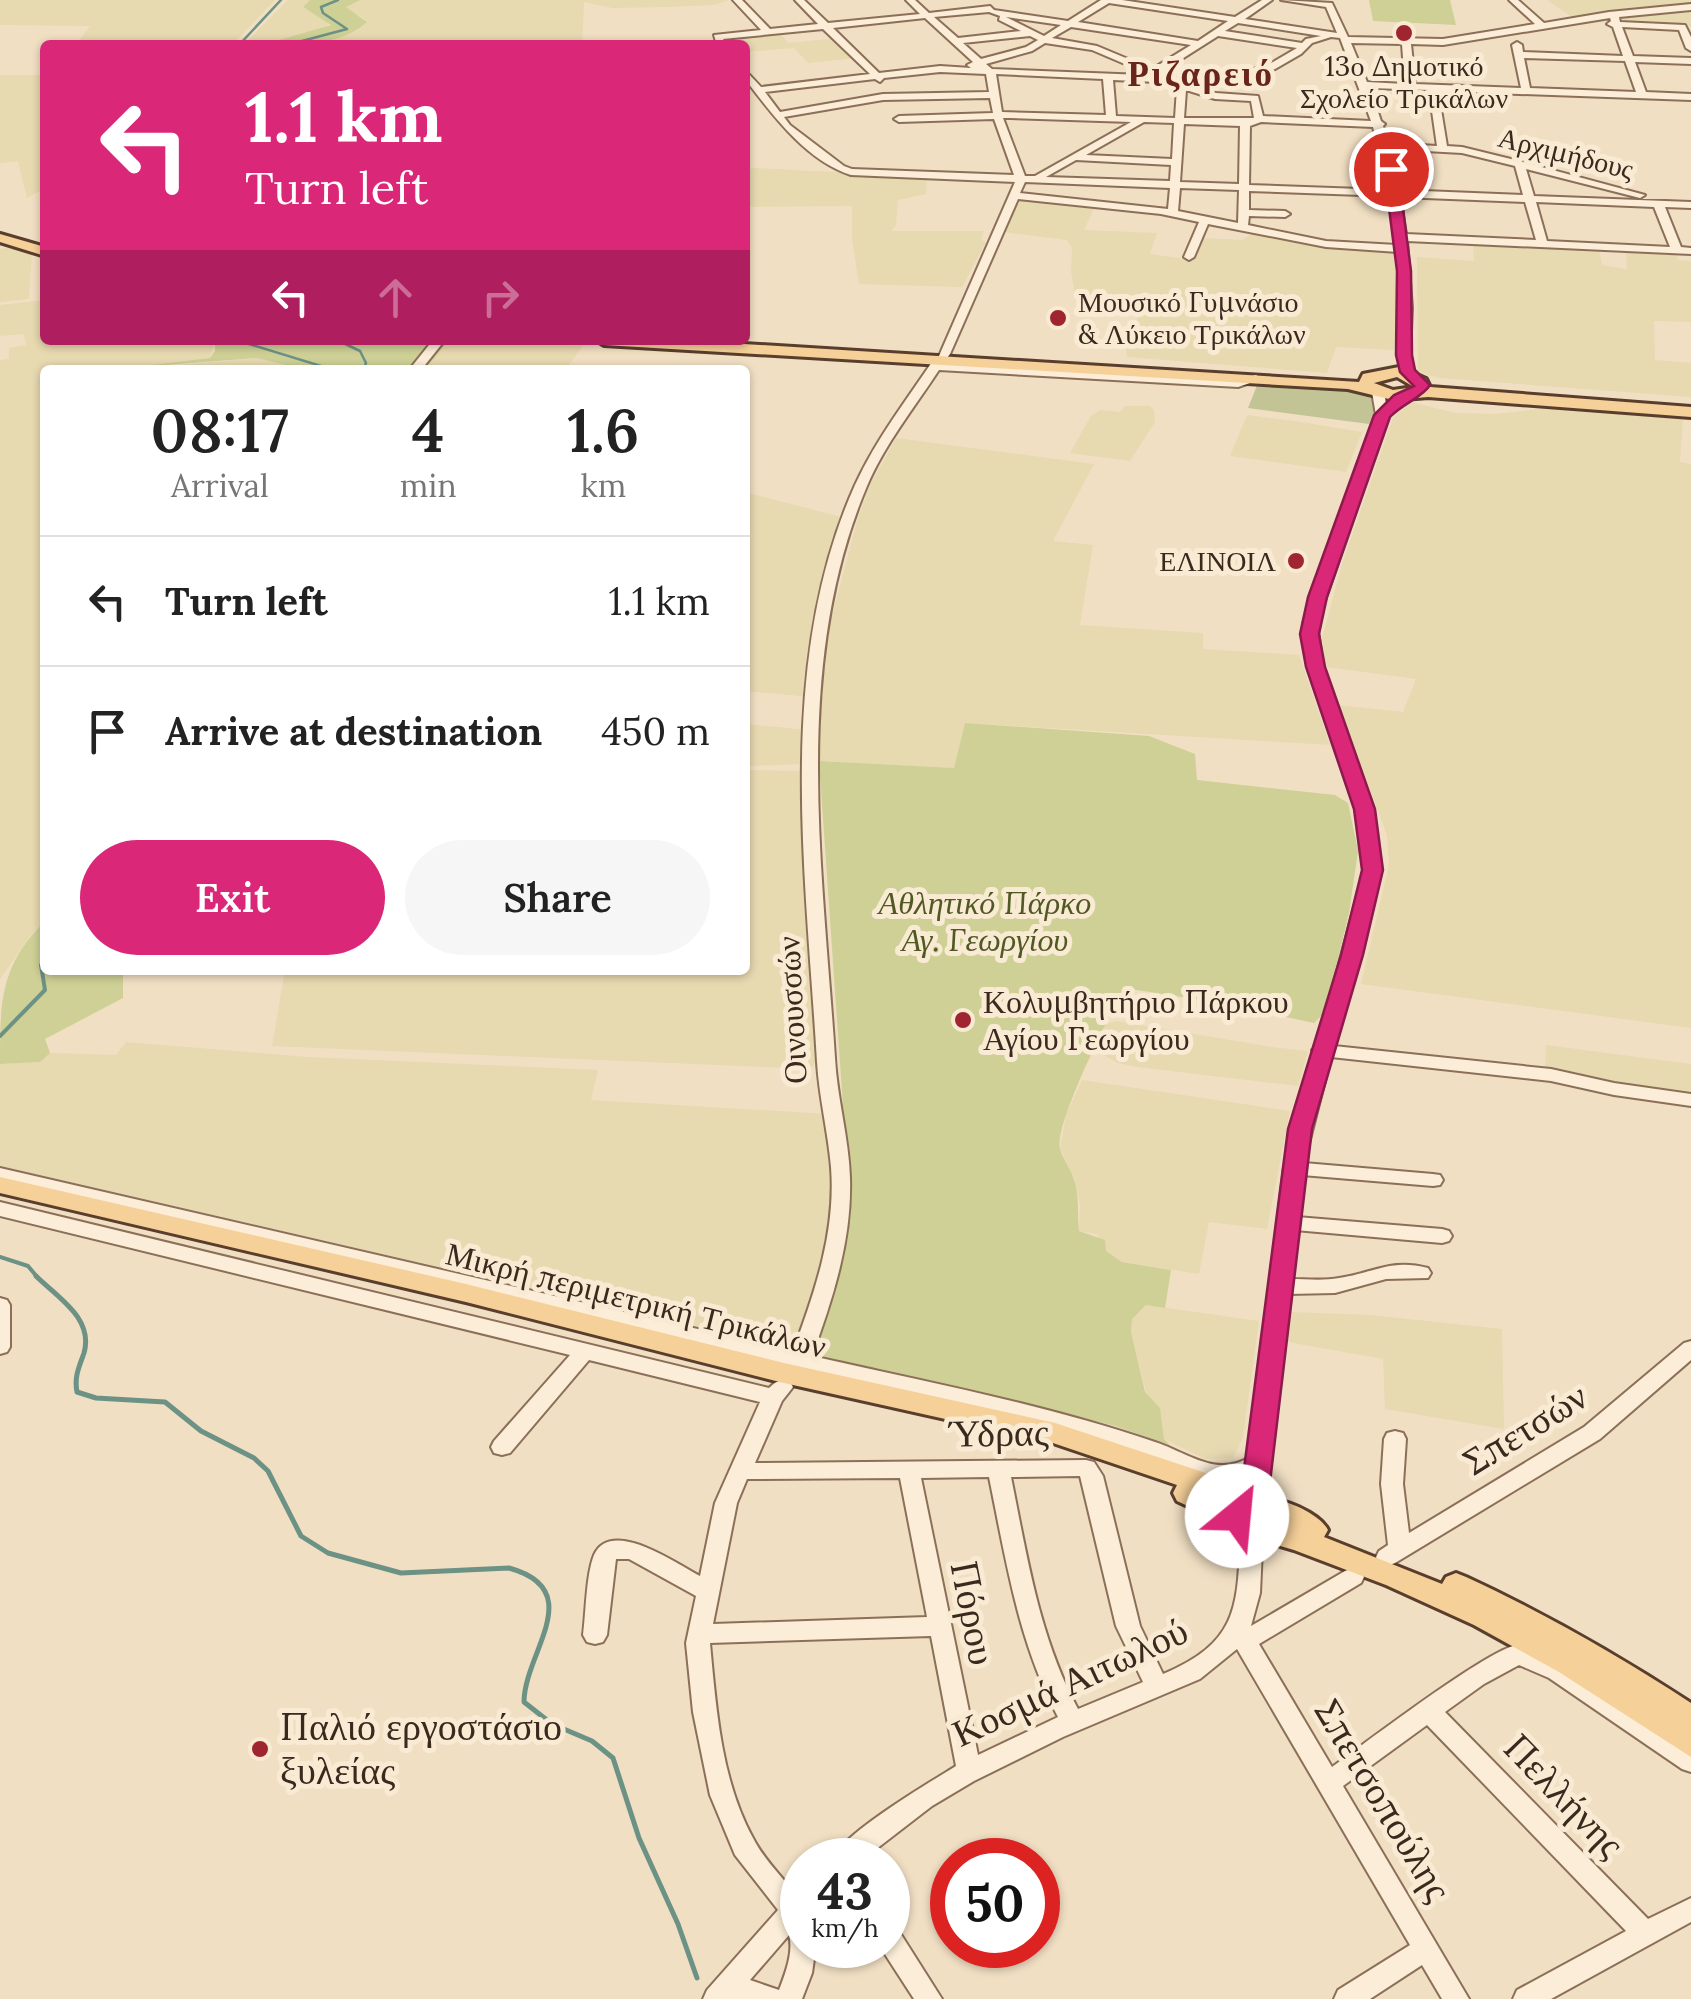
<!DOCTYPE html>
<html lang="en">
<head>
<meta charset="utf-8">
<style>
	body { margin:0; font-family:Lora,serif; background:#f6f6f6; color:#222; height:100vh; display:flex; flex-direction:column; font-size:38px; white-space:nowrap }
	* { box-sizing:border-box; margin:0 }
	p { font-size:32px; color:#767676 }
	.icon { flex:none; width:55px; height:55px; fill:none; stroke:currentColor; stroke-width:2; stroke-linecap:round; stroke-linejoin:round }
	.map { position:relative; flex:1; overflow:hidden }
	.panel { position:absolute; left:40px; top:365px; width:710px; height:610px; display:flex; flex-direction:column; background:#fff; border-radius:10px; box-shadow:0 2px 8px #0004 }
	.panel>* { flex:none }
	.top-card { position:absolute; left:40px; top:40px; width:710px; height:305px; border-radius:10px; box-shadow:0 2px 8px #0004; background:#db2777; color:#fff; overflow:hidden }
	.speed { position:absolute; left:780px; top:1838px; display:flex; gap:20px; font-size:50px; font-weight:700; text-align:center }
	.speed>* { display:grid; place-content:center; width:130px; height:130px; border-radius:50%; background:#fff; box-shadow:0 2px 8px #0004; line-height:1 }
	.speed small { font-size:25px; font-weight:400 }
	.speed .limit { border:15px solid #d22; background:#fff; color:#111 }
	.pin { position:absolute; display:grid; place-items:center; width:85px; height:85px; color:#fff; margin:-42px; border:5px solid #fff; border-radius:50%; box-shadow:0 2px 10px #0007 }
	.me { position:absolute; width:110px; margin:-55px; rotate:28deg; stroke-linejoin:round; filter:drop-shadow(0 0 8px #0008) }
	.turn { display:flex; align-items:center; gap:35px; height:210px; padding:0 40px; font-size:45px }
	.turn .icon { width:130px; height:130px; stroke-width:2.5 }
	.turn b { display:block; font-size:70px; line-height:85px }
	.lanes { display:flex; align-items:center; height:95px; padding:0 40px; background:#0003; justify-content:center; gap:50px; direction:ltr }
	.lanes .off { opacity:.35 }
	.eta { display:flex; justify-content:space-evenly; align-items:center; height:170px; text-align:center }
	.eta b { font-size:60px; font-weight:600; line-height:70px }
	.button { display:flex; gap:20px; margin-top:auto; padding:20px 40px }
	.button a { flex:1; height:115px; border-radius:60px; background:#db2777; color:#fff; font-size:40px; font-weight:600; line-height:115px; text-align:center }
	.button a+a { background:#f6f6f6; color:#222 }
	ul { padding:0; list-style:none }
	li { display:flex; align-items:center; gap:30px; height:130px; padding:0 40px; border-top:2px solid #e0e0e0 }
	li div { flex:1 }
	li b { display:block; font-size:38px }
	li em { font-style:normal }
	.map>svg:first-child { display:block }
	.farmland { fill:#e7d9b0 }
	.green { fill:#ced096 }
	.cemetery { fill:#c3c496 }
	.lines { fill:none; stroke-linecap:round; stroke-linejoin:round }
	.stream-far2 { stroke:#6c9285; stroke-width:2.5 }
	.stream-far1 { stroke:#6c9285; stroke-width:4 }
	.stream { stroke:#6c9285; stroke-width:5 }
	.minor-casing { stroke:#8c6f59; stroke-width:4 }
	.major-casing { stroke:#5a3e2d; stroke-width:6 }
	.minor { fill:#fbedd7; fill-rule:evenodd }
	.major { fill:#f6d099; fill-rule:evenodd }
	.route { fill:#db2777; stroke:#8e194d; stroke-width:2.5 }
	.poi-dot { fill:#9f2531; stroke:#f8ead3; stroke-width:4 }
	.labels { text-anchor:middle; stroke-width:10; stroke-linejoin:round; paint-order:stroke }
	.far-poi-label { font-size:28px; fill:#3b291e; stroke:#f8ead3 }
	.far-street-label { font-size:28px; fill:#3b291e; stroke:#f8ead3 }
	.park-label { font-size:32px; font-style:italic; fill:#505923; stroke:#f8ead3 }
	.poi-label { font-size:32px; fill:#3b291e; stroke:#f8ead3; text-anchor:start }
	.street-label { font-size:32px; fill:#3b291e; stroke:#f8ead3 }
	.far-district-label { font-size:35px; font-weight:bold; letter-spacing:2.5px; fill:#6b241a; stroke:#f8ead3 }
	.near-street-label { font-size:38px; fill:#3b291e; stroke:#f8ead3 }
	.near-poi-label { font-size:38px; fill:#3b291e; stroke:#f8ead3; text-anchor:start }
</style>
</head>
<body>
<div class="map">
<svg width="1691" height="1999" viewBox="0 0 1691 1999">
	<rect width="100%" height="100%" fill="#f1dfc3"/>
	<g class="farmland">
		<path d="M0 0H275L232 45H76L90 26 0 25Z"/>
		<path d="M288 0H310L303 8 332 23 313 32 262 45H243Z"/>
		<path d="M360 0H729L714 5 668 7 612 8 584 2 582 45H308L353 32 366 20 345 7Z"/>
		<path d="M1547 0H1691V27L1622 23 1618 13 1575 19Z"/>
		<path d="M779 33 789 43 838 38 858 58 808 63 794 48 745 52V45H733L727 38Z"/>
		<path d="M0 75H45V188L27 198 18 161 0 163Z"/>
		<path d="M756 168 927 177 926 194 898 200 896 225 891 231H984L981 240 986 242 962 287 859 284 852 238V206L745 207V170Z"/>
		<path d="M1018 199 1095 206 1084 230 1157 233 1150 254 1192 260 1203 238 1242 240 1254 232 1310 244 1395 251 1398 317 1394 350 1336 347 1327 373 1127 357 1125 338 1142 311 1076 302 1071 271 1072 248 1067 240 1003 232Z"/>
		<path d="M1473 243 1599 249 1602 265 1627 269 1626 251 1675 252 1678 260 1691 261V322L1654 321 1655 360 1691 363V397L1439 378 1418 372 1417 257 1474 261Z"/>
		<path d="M20 247 32 251 29 299 0 302V249Z"/>
		<path d="M45 300V340H215L210 358 148 368 257 358 305 370H45V921L33 932 0 979V360L9 359V348L26 345 24 334 0 336V305Z"/>
		<path d="M449 340H479L583 346 565 370H425Z"/>
		<path d="M1411 402 1455 413 1496 414 1546 408 1683 419 1680 462 1691 464V1028L1361 984 1389 865 1387 835 1338 705 1403 712 1416 679 1326 667 1322 638 1343 561 1393 418Z"/>
		<path d="M1125 406H1150L1154 410 1155 422 1130 461 1070 453 1091 416 1100 410 1120 412Z"/>
		<path d="M1247 415 1295 421 1362 432 1346 472 1230 456Z"/>
		<path d="M896 438 1094 464 1053 541 1093 545 1080 625 1203 633V649L1299 655 1330 745 965 723 954 768 819 761 824 645 858 518 870 485Z"/>
		<path d="M745 492 845 518 812 697 745 691Z"/>
		<path d="M745 724 808 730 806 764 745 766Z"/>
		<path d="M745 770 803 771 815 1062 811 1069 272 1046 285 970H745Z"/>
		<path d="M1116 1021 1272 1047 1308 1051 1298 1086 1137 1067 1118 1063 1094 1050 1104 1025Z"/>
		<path d="M126 1042 308 1057 598 1070 591 1100 828 1114 833 1170 830 1245 796 1354 0 1166V1064L40 1062 50 1053 116 1055Z"/>
		<path d="M1546 1045 1691 1064V1097L1545 1072Z"/>
		<path d="M1082 1080 1290 1111 1267 1229 1209 1222 1199 1274 1122 1262 1106 1251 1097 1234 1079 1231 1080 1205 1074 1178 1060 1149 1066 1115Z"/>
		<path d="M1146 1305 1259 1321 1243 1437 1233 1458 1205 1459 1164 1439 1160 1408 1146 1393 1131 1332 1132 1319Z"/>
		<path d="M1290 1312 1371 1315 1502 1329 1504 1429 1385 1409 1383 1359 1288 1342Z"/>
	</g>
	<g class="green">
		<path d="M310 0H360L346 7 367 22C338 47 298 45 262 45L331 25 303 7Z"/>
		<path d="M1369 0H1450L1456 25 1373 21Z"/>
		<path d="M215 340H449L425 370H305L257 358 137 367 210 358 215 351Z"/>
		<path d="M965 723 1149 736 1195 754 1197 780 1335 795 1348 803 1358 851 1349 913 1325 1012 1314 1023 1220 1003 1124 988C1111 1012 1053 1126 1060 1149 1062 1157 1070 1168 1073 1177 1080 1195 1077 1212 1079 1231L1105 1240 1106 1251 1122 1262 1171 1270 1165 1308 1146 1305 1132 1319 1131 1332 1145 1392 1160 1408 1164 1439 1170 1445 1115 1426 1031 1405 811 1358C848 1262 857 1208 843 1106L819 761 954 768Z"/>
		<path d="M45 921V970H123V998L45 1039 50 1053 40 1062 0 1064C0 1001 0 966 45 921Z"/>
	</g>
	<path class="cemetery" d="M1258 383 1364 391 1379 398 1369 424 1248 408Z"/>
	<g class="lines">
		<g class="stream-far2">
			<path d="M239 45 281 0"/>
			<path d="M287 45 347 29 323 13 321 7 338 0"/>
			<path d="M236 340 334 370"/>
			<path d="M337 340 360 351 366 363 363 370"/>
		</g>
		<g class="stream-far1">
			<path d="M0 1036 45 990 41 965 45 959"/>
			<path d="M0 1257 28 1266 38 1278"/>
		</g>
		<path class="stream" d="M36 1276C57 1297 94 1318 84 1353 79 1367 74 1377 77 1392L96 1398 165 1402 201 1431 254 1458 268 1471 301 1536 328 1553 401 1573 509 1568C589 1590 524 1653 524 1702L552 1724 592 1741 613 1758 639 1838 678 1924 697 1978"/>
		<defs>
			<g id="minor">
				<path d="M733 0H742L770 29 818 24 795 0H804L828 23 920 14 906 0H915L929 13 990 6 994 10 1068 21 1101 0H1122L1235 17 1262 0H1272L1245 19 1337 33 1326 7 1281 0 1332 3 1348 37 1443 39 1535 24 1509 0H1518L1544 23 1609 12 1691 4V10L1619 17 1620 22 1685 25 1691 37V51L1686 48 1679 30 1622 27 1633 56 1691 58V64L1635 62 1646 92 1691 94V100L1438 91 1447 146 1462 147 1519 161 1645 195 1640 198 1526 169 1534 196 1691 202V208L1665 207 1681 247 1691 248V254L1407 241 1412 308 1410 355 1412 369 1419 376 1413 380 1400 370C1395 331 1402 291 1398 252L1326 247 1208 224 1194 257 1189 260 1184 257 1199 222 1161 214 1018 199 950 354 943 363 1238 379 1256 375 1262 379 1238 387 939 370C914 408 885 444 867 486 791 665 823 870 835 1058 837 1098 849 1138 850 1178 852 1240 833 1298 812 1356 927 1382 1044 1404 1155 1442 1188 1453 1216 1477 1248 1458L1284 1168 1314 1054 1312 1050 1317 1046 1364 870 1357 809 1309 667 1303 624 1376 415 1372 392 1378 388 1384 392 1388 415 1317 624 1323 667 1373 809 1380 870 1334 1046 1551 1069 1614 1083 1691 1094V1106L1614 1095 1551 1081 1331 1057 1304 1163 1433 1174 1440 1175 1443 1180 1440 1185 1433 1186 1302 1175 1297 1217 1442 1229 1449 1231 1452 1236 1449 1241 1442 1243 1295 1230 1290 1279C1306 1279 1323 1281 1339 1278 1374 1273 1391 1258 1428 1268L1431 1273 1428 1278 1386 1279 1335 1293 1288 1294 1271 1461 1262 1505 1254 1507 1246 1505 1243 1499 1245 1480 1220 1484 1143 1454 1065 1430 804 1369 799 1371 790 1366 0 1180V1168L793 1351C815 1292 836 1231 831 1167 828 1132 819 1097 817 1062 806 873 775 663 855 485 876 439 908 398 936 356H939L1015 182 851 175C806 161 772 114 745 79V70L761 87 870 74 823 29 723 39 727 45H717L714 35 761 30ZM1109 3 1228 21 1198 41 1078 22ZM989 12 1000 16 999 20 1021 31 958 38 934 17ZM1006 17 1061 25 1044 36ZM925 18 973 62 967 65 971 68 940 66 879 73 833 28ZM1610 18 1611 21 1607 24 1613 27 1623 56 1523 52 1522 45 1517 42 1512 45 1521 88 1415 84 1411 44 1443 45ZM1238 23 1321 36 1306 39 1302 43 1225 31ZM1071 27 1191 45 1152 69 1097 46 1052 38ZM1030 36 1038 40 1026 47 981 59 963 43ZM1218 36 1297 48 1268 65 1192 86 1185 81 1155 76ZM1331 37 1340 38 1371 121 1263 116 1258 96 1216 93 1202 89 1275 69 1301 54 1312 43ZM1045 43 1092 50 1146 73 1143 75 992 69 986 64 1032 51ZM1351 43 1402 44 1405 84 1367 82ZM1524 58 1625 61 1636 92 1530 88ZM940 72 986 74 989 92 883 94 780 112 765 92 875 79 880 82 884 78ZM996 74 1103 79 1106 115 1002 112ZM1113 80 1157 82 1177 88 1175 118 1116 116ZM1370 88 1429 90 1437 146 1388 143 1383 126 1385 124 1381 121ZM1186 90 1215 99 1251 101 1254 118H1184ZM990 98 993 113 899 116 894 119 899 122 994 119 1014 175 852 169 844 166 790 125 784 117 883 100ZM1003 118H1010L1131 122 1035 176H1025ZM1144 122 1174 123 1172 159 1086 155ZM1261 122 1373 127 1389 190 1249 185 1250 126ZM1184 124 1240 126 1239 184 1180 182ZM1389 149 1462 153 1515 166 1523 195 1399 190ZM1076 160 1171 165 1170 181 1046 177ZM1025 182 1170 188 1168 209 1020 193ZM1180 188 1239 190 1238 223 1178 211ZM1249 191 1390 196 1397 245 1326 241 1248 225 1249 216 1285 217 1290 214 1285 211 1249 210ZM1400 197 1525 202 1536 240 1406 234ZM1536 202 1654 207 1670 247 1547 241Z"/>
				<path d="M433 340H445L421 370H409Z"/>
				<path d="M0 1202 769 1388C776 1381 780 1379 790 1382L793 1387 782 1401 755 1463 1086 1460 1094 1462 1103 1476 1140 1626 1163 1674C1242 1641 1237 1603 1241 1527L1244 1521 1252 1518 1260 1521 1263 1527 1260 1593 1251 1626 1345 1571 1353 1568 1361 1571 1364 1577 1361 1583 1259 1644 1332 1767C1360 1747 1496 1643 1519 1645 1526 1645 1535 1651 1541 1654 1595 1677 1643 1716 1691 1749V1772L1682 1769 1549 1678 1519 1665 1484 1684 1445 1712 1648 1919 1691 1898V1922L1551 1999H1513L1517 1990 1626 1931 1427 1725 1343 1786 1469 1999H1442L1422 1965 1370 1999H1334L1338 1990 1410 1945 1237 1649 1200 1679 1063 1737 974 1781 932 1806 862 1860H831C845 1832 927 1784 956 1766L931 1636 710 1643C716 1708 721 1780 753 1838 763 1858 781 1876 795 1893L802 1891V1945H816L812 1973 802 1999H703L707 1990 778 1910 735 1855 710 1795 693 1712 686 1643 696 1596 629 1559H616L607 1635 603 1642 595 1644 587 1642 583 1635C586 1613 586 1575 594 1555 611 1517 677 1564 700 1576L715 1503 760 1402 589 1360 510 1453 502 1455 494 1453 491 1447 494 1441 570 1355 0 1216ZM1080 1476 1116 1626 1143 1682 1078 1709C1039 1637 1027 1556 1011 1477ZM989 1477C1006 1560 1018 1642 1058 1717L978 1755 921 1478ZM900 1478 927 1617 713 1624 737 1503 747 1479ZM789 1935C794 1952 785 1974 779 1990L750 1980Z"/>
				<path d="M0 1298 7 1300 10 1305V1347L7 1352 0 1354Z"/>
				<path d="M1691 1341V1360L1600 1439 1395 1563 1387 1566 1379 1563 1376 1557 1379 1551 1388 1545 1381 1484 1384 1439 1387 1433 1395 1431 1403 1433 1406 1439 1403 1484 1409 1533 1584 1427 1684 1343Z"/>
				<path d="M888 1924 897 1928 942 1999H914L879 1945H888Z"/>
			</g>
			<g id="major">
				<path d="M0 234 45 247V256L0 242Z"/>
				<path d="M596 340H680L1359 382 1363 374 1399 367 1426 379 1430 387 1691 407V417L1428 397 1393 400 1348 389 604 345ZM1397 377 1414 387 1393 390 1374 383Z"/>
				<path d="M0 1177 466 1284 784 1363 1055 1423 1260 1491 1263 1501C1280 1495 1320 1514 1328 1530L1324 1537 1442 1584 1446 1577 1456 1573 1466 1577C1544 1613 1619 1656 1691 1703V1757L1559 1672 1474 1625 1386 1585 1294 1550 1246 1536 1243 1525 1227 1524 1177 1501 1173 1493 1177 1485 1053 1443 784 1383 466 1302 0 1193ZM1259 1507 1262 1517 1268 1520 1250 1519 1247 1509Z"/>
			</g>
		</defs>
		<use href="#minor" class="minor-casing"/>
		<use href="#major" class="major-casing"/>
		<use href="#minor" class="minor"/>
		<use href="#major" class="major"/>
	</g>
	<path class="route" d="M1391 165 1398 169 1411 271 1412 355 1415 370 1430 385C1423 397 1402 404 1390 417L1327 597 1319 634 1325 667 1375 809 1383 870 1363 955 1312 1129 1268 1499 1264 1507 1253 1511 1247 1524 1237 1527 1227 1524 1223 1516 1230 1496 1241 1492 1288 1129 1341 955 1362 870 1354 809 1306 667 1300 634 1308 597 1374 415 1394 395 1414 386 1400 372 1396 355 1397 271 1384 169Z"/>
	<g class="poi-dot">
		<circle cx="1404" cy="33" r="10"/>
		<circle cx="1058" cy="318" r="10"/>
		<circle cx="1296" cy="561" r="10"/>
		<circle cx="963" cy="1020" r="10"/>
		<circle cx="260" cy="1749" r="10"/>
	</g>
	<g class="labels">
		<g class="far-poi-label">
			<text x="1404" y="76">13ο Δημοτικό<tspan x="1404" dy="32">Σχολείο Τρικάλων</tspan></text>
			<text x="1078" y="312" text-anchor="start">Μουσικό Γυμνάσιο<tspan x="1078" dy="32">&amp; Λύκειο Τρικάλων</tspan></text>
			<text x="1276" y="571" text-anchor="end">ΕΛΙΝΟΙΛ</text>
		</g>
		<g class="far-street-label">
			<text transform="translate(1566 153) rotate(14)" y="10">Αρχιμήδους</text>
		</g>
		<g class="park-label">
			<text x="985" y="914">Αθλητικό Πάρκο<tspan x="985" dy="37">Αγ. Γεωργίου</tspan></text>
		</g>
		<g class="poi-label">
			<text x="983" y="1013">Κολυμβητήριο Πάρκου<tspan x="983" dy="37">Αγίου Γεωργίου</tspan></text>
		</g>
		<g class="street-label">
			<text transform="translate(792 1010) rotate(-93)" y="11">Οινουσσών</text>
			<text transform="translate(636 1300) rotate(14)" y="11">Μικρή περιμετρική Τρικάλων</text>
		</g>
		<g class="far-district-label">
			<text x="1201" y="86">Ριζαρειό</text>
		</g>
		<g class="near-street-label">
			<text transform="translate(1525 1429) rotate(-32)" y="13">Σπετσών</text>
			<text transform="translate(999 1433) rotate(-1)" y="13">Ύδρας</text>
			<text transform="translate(973 1613) rotate(79)" y="13">Πόρου</text>
			<text transform="translate(1070 1682) rotate(-25)" y="13">Κοσμά Αιτωλού</text>
			<text transform="translate(1564 1796) rotate(46)" y="13">Πελλήνης</text>
			<text transform="translate(1383 1800) rotate(59)" y="13">Σπετσοπούλης</text>
		</g>
		<g class="near-poi-label">
			<text x="280" y="1740">Παλιό εργοστάσιο<tspan x="280" dy="44">ξυλείας</tspan></text>
		</g>
	</g>
</svg>
<div class="speed"><div>43<small>km/h</small></div><div class="limit">50</div></div>
<div class="pin" style="left:1391px;top:169px;background:#d93025"><svg class="icon" aria-label="arrive" viewBox="0 0 24 24"><path d="M6 21V4h12l-3 4 3 4H6"/></svg></div>
<svg class="me" style="left:1237px;top:1516px" viewBox="-20 -20 40 40"><circle r="19" fill="#fff"/><path d="M0-13L10 11 0 6-10 11z" fill="#db2777"/></svg>
<div class="top-card">
<div class="turn"><svg class="icon" aria-label="left" viewBox="0 0 24 24"><path d="M17 20v-9H6M10 6l-5 5 5 5"/></svg><div><b>1.1 km</b>Turn left</div></div>
<div class="lanes"><svg class="icon" aria-label="left" viewBox="0 0 24 24"><path d="M17 20v-9H6M10 6l-5 5 5 5"/></svg><svg class="icon off" aria-label="ahead" viewBox="0 0 24 24"><path d="M12 20V5M6 11l6-6 6 6"/></svg><svg class="icon off" aria-label="right" viewBox="0 0 24 24"><path d="M7 20v-9h11M14 6l5 5-5 5"/></svg></div>
</div>
<section class="panel">
<div class="eta">
<div><b>08:17</b><p>Arrival</p></div>
<div><b>4</b><p>min</p></div>
<div><b>1.6</b><p>km</p></div>
</div>
<ul>
<li><svg class="icon" aria-label="left" viewBox="0 0 24 24"><path d="M17 20v-9H6M10 6l-5 5 5 5"/></svg><div><b>Turn left</b></div><em>1.1 km</em></li>
<li><svg class="icon" aria-label="arrive" viewBox="0 0 24 24"><path d="M6 21V4h12l-3 4 3 4H6"/></svg><div><b>Arrive at destination</b></div><em>450 m</em></li>
</ul>
<div class="button"><a>Exit</a><a>Share</a></div>
</section>
</div>
</body>
</html>
